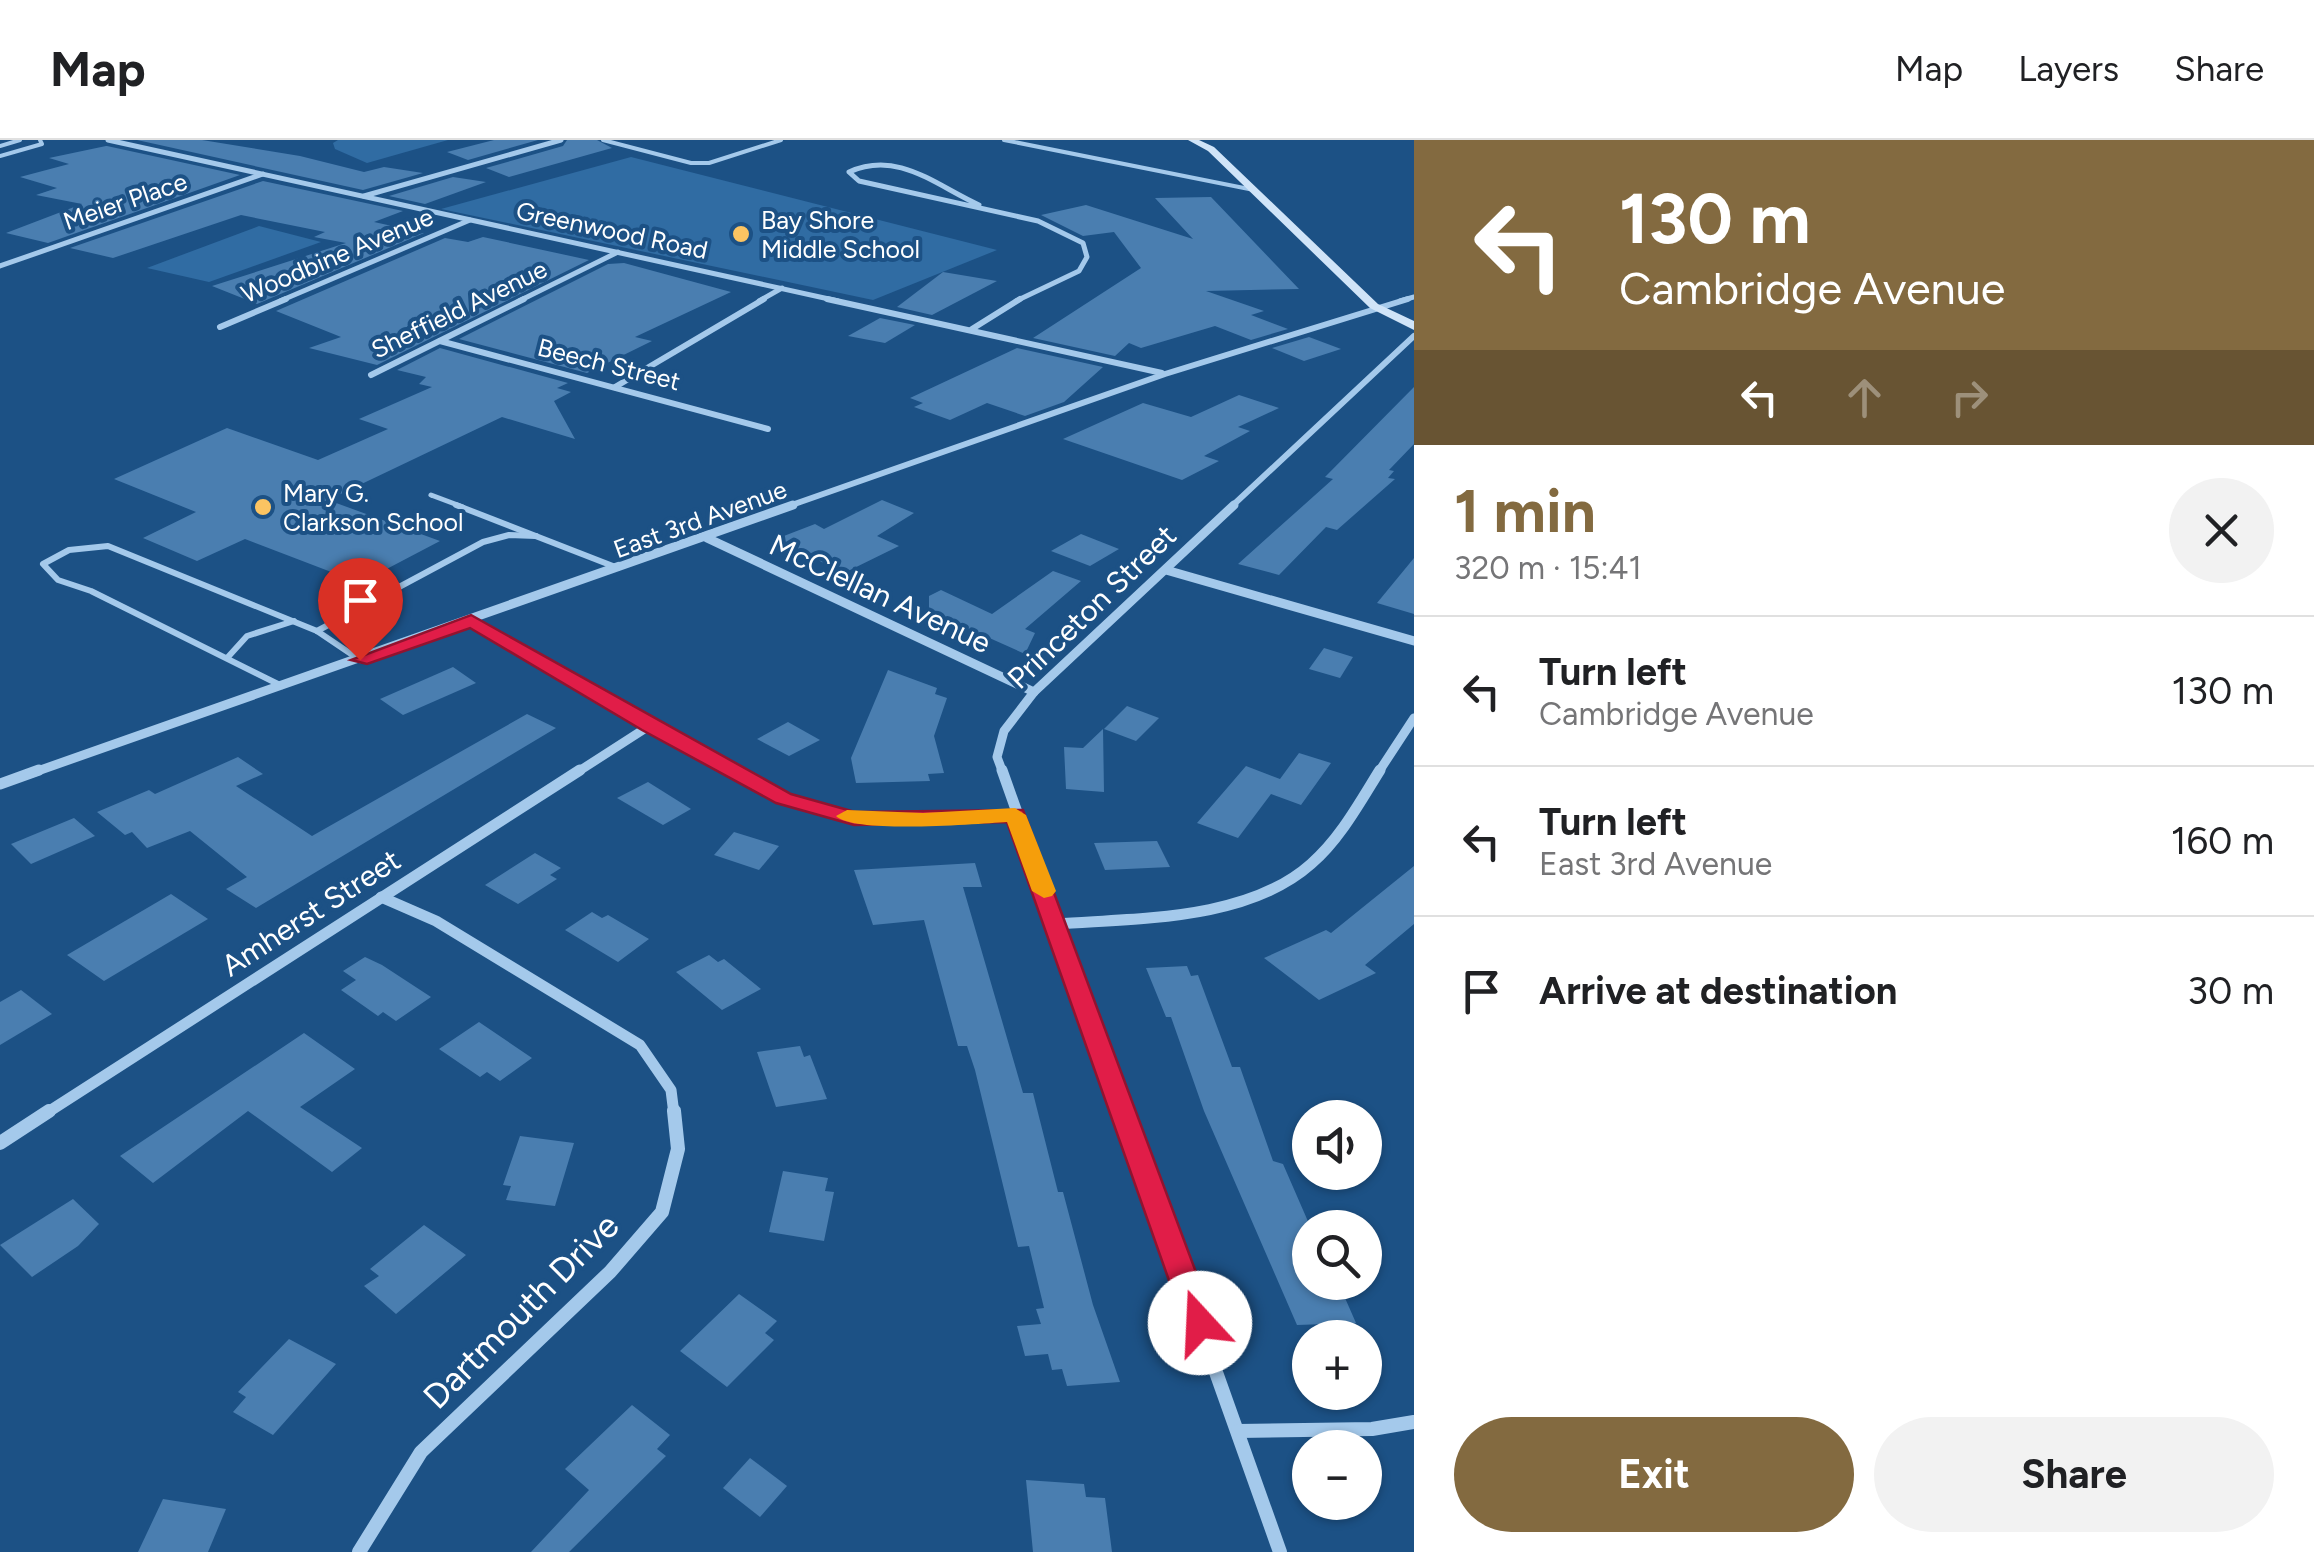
<!DOCTYPE html>
<html lang="en">
<head>
<meta charset="utf-8">
<style>
	body { margin:0; font-family:Figtree,sans-serif; background:#f2f2f2; color:#202124; height:100vh; display:flex; flex-direction:column; font-size:38px; white-space:nowrap }
	* { box-sizing:border-box; margin:0 }
	p { font-size:32px; color:#757577 }
	.icon { flex:none; width:55px; height:55px; fill:none; stroke:currentColor; stroke-width:2; stroke-linecap:round; stroke-linejoin:round }
	.map { position:relative; flex:1; overflow:hidden }
	.side { display:flex; flex-direction:column; background:#fff; width:900px }
	.side>* { flex:none }
	.guide { background:#836a40; color:#fff; overflow:hidden }
	.tools { position:absolute; left:1292px; top:960px; display:grid; gap:20px }
	.tools a { display:grid; place-items:center; width:90px; height:90px; border-radius:50%; background:#fff; box-shadow:0 2px 8px #0004; font-size:50px }
	.pin { position:absolute; display:grid; place-items:center; width:85px; height:85px; color:#fff; margin:-102px -42px; border-radius:50% 50% 50% 0; rotate:-45deg; box-shadow:0 0 10px #0007 }
	.pin .icon { rotate:45deg }
	.me { position:absolute; width:110px; margin:-55px; rotate:340deg; stroke-linejoin:round; filter:drop-shadow(0 0 8px #0008) }
	.turn { display:flex; align-items:center; gap:35px; height:210px; padding:0 40px; font-size:45px }
	.turn .icon { width:130px; height:130px; stroke-width:2.5 }
	.turn b { display:block; font-size:70px; line-height:85px }
	.lanes { display:flex; align-items:center; height:95px; padding:0 40px; background:#0003; justify-content:center; gap:50px; direction:ltr }
	.lanes .off { opacity:.35 }
	.round { display:grid; place-items:center; flex:none; width:105px; height:105px; border-radius:52px; background:#f2f2f2 }
	.summary { display:flex; align-items:center; justify-content:space-between; height:170px; padding:0 40px }
	h1 { font-size:60px; font-weight:700; line-height:75px; color:#836a40 }
	.action { display:flex; gap:20px; margin-top:auto; padding:20px 40px }
	.action a { flex:1; height:115px; border-radius:60px; background:#836a40; color:#fff; font-size:40px; font-weight:700; line-height:115px; text-align:center }
	.action a+a { background:#f2f2f2; color:#202124 }
	ul { padding:0; list-style:none }
	li { display:flex; align-items:center; gap:30px; height:150px; padding:0 40px; border-top:2px solid #e0e0e0 }
	li div { flex:1 }
	li b { display:block; font-size:38px }
	li em { font-style:normal }
	header { display:flex; align-items:center; gap:60px; box-sizing:border-box; height:140px; padding:0 50px; background:#fff; border-bottom:2px solid #e0e0e0 }
	header strong { font-size:48px }
	nav { display:flex; gap:55px; margin-inline-start:auto; font-size:35px }
	main { display:flex; flex:1; min-height:0 }
	.map>svg:first-child { display:block }
	.green { fill:#306ca3 }
	.building { fill:#4a7eb0 }
	.lines { fill:none; stroke-linecap:round; stroke-linejoin:round }
	.lane-far2 { stroke:#a4c9eb; stroke-width:4 }
	.lane-far1 { stroke:#a4c9eb; stroke-width:5 }
	.lane { stroke:#a4c9eb; stroke-width:6 }
	.street-far4 { stroke:#a4c9eb; stroke-width:5 }
	.street-far3 { stroke:#a4c9eb; stroke-width:6 }
	.street-far2 { stroke:#a4c9eb; stroke-width:9 }
	.street-far1 { stroke:#a4c9eb; stroke-width:11 }
	.street { stroke:#a4c9eb; stroke-width:14 }
	.secondary { fill:#d0e4f8; fill-rule:evenodd }
	.route { fill:#e11d48; stroke:#92132f; stroke-width:2.5 }
	.slow { fill:#f59e0b }
	.poi-dot { fill:#fbc462; stroke:#1c5185; stroke-width:4 }
	.labels { text-anchor:middle; stroke-width:8; stroke-linejoin:round; paint-order:stroke }
	.far-street-label { font-size:25px; fill:#fff; stroke:#1c5185 }
	.far-poi-label { font-size:25px; fill:#fff; stroke:#1c5185; text-anchor:start }
	.street-label { font-size:30px; fill:#fff; stroke:#1c5185 }
	.near-street-label { font-size:35px; fill:#fff; stroke:#1c5185 }
</style>
</head>
<body>
<header>
<strong>Map</strong>
<nav><a>Map</a><a>Layers</a><a>Share</a></nav>
</header>
<main>
<div class="map">
<svg width="1414" height="1412" viewBox="0 0 1414 1412">
	<rect width="100%" height="100%" fill="#1c5185"/>
	<g class="green">
		<path d="M338 0H448L367 23 335 9 333 3Z"/>
		<path d="M631 17 997 110 873 160 441 69Z"/>
		<path d="M259 86 321 102 209 142 147 128Z"/>
	</g>
	<g class="building">
		<path d="M137 0H202L300 16 364 32 384 27 423 33 363 50Z"/>
		<path d="M494 0H538L468 20 447 12Z"/>
		<path d="M567 0H597L612 8 509 37 486 28 563 6Z"/>
		<path d="M106 6H107L240 35 48 103 6 93 82 64 36 55 57 48 20 37 69 24 49 18Z"/>
		<path d="M453 37 486 42 425 64 389 56Z"/>
		<path d="M263 41 403 71 374 82 424 93 257 164 212 146 346 103 314 97 325 92 241 75 113 118 70 108Z"/>
		<path d="M1211 57 1299 149 1206 151 1264 171 1251 175 1288 189 1251 200 1215 186 1141 208 1129 203 1115 216 1033 198 1141 128 1114 92 1083 96 1041 75 1086 65 1193 99 1155 58Z"/>
		<path d="M483 97 589 120 377 225 309 208 341 197 276 171 445 98 468 102Z"/>
		<path d="M624 123 731 152 635 197 652 201 587 233 459 199 608 124Z"/>
		<path d="M943 132 997 141 932 175 897 167Z"/>
		<path d="M880 178 915 185 885 203 848 196Z"/>
		<path d="M1309 197 1341 209 1304 221 1272 208Z"/>
		<path d="M440 208 568 243 557 248 571 252 554 261 575 299 502 277 328 360 440 401 360 443 245 399 197 421 143 398 196 372 114 339 227 288 318 320 388 289 359 279 432 247 419 244 426 237 397 230Z"/>
		<path d="M1017 208 1103 227 1064 262 1025 276 987 263 950 280 914 267 923 263 910 258Z"/>
		<path d="M1414 247V304L1389 330 1394 331 1388 338 1395 339 1337 390 1326 387 1279 435 1238 424 1333 339 1325 337Z"/>
		<path d="M1239 255 1279 268 1238 287 1250 291 1204 316 1219 321 1182 340 1063 299 1143 263 1191 277Z"/>
		<path d="M882 360 914 373 877 396 899 406 844 433 776 399 815 384 824 389Z"/>
		<path d="M1081 394 1119 409 1090 426 1051 411Z"/>
		<path d="M1414 418V474L1377 463Z"/>
		<path d="M1053 431 1081 441 1025 489 1035 493 1025 514 929 471V456L941 450 992 474Z"/>
		<path d="M1324 508 1353 517 1340 538 1309 529Z"/>
		<path d="M453 527 476 543 403 575 380 559Z"/>
		<path d="M888 530 937 548 935 554 947 558 934 596 944 633 928 634 930 641 856 643 851 618Z"/>
		<path d="M1127 566 1159 578 1136 601 1104 589Z"/>
		<path d="M527 574 556 588 256 768 226 749 247 737 190 691 147 708 132 692 125 695 97 672 149 650 155 654 238 617 263 634 236 646 312 696Z"/>
		<path d="M788 582 820 600 789 616 757 599Z"/>
		<path d="M1103 589 1104 652 1066 649 1064 607 1083 608Z"/>
		<path d="M1299 613 1331 623 1301 665 1271 654 1238 698 1197 683 1246 626 1280 639Z"/>
		<path d="M648 642 691 669 663 685 617 658Z"/>
		<path d="M74 678 95 696 31 724 11 704Z"/>
		<path d="M734 692 779 706 759 730 714 715Z"/>
		<path d="M1157 701 1170 727 1105 730 1094 703Z"/>
		<path d="M535 713 561 728 550 735 557 739 518 764 485 745Z"/>
		<path d="M975 723 982 747H963L1023 953H1033L1058 1052H1063L1093 1165 1120 1242 1067 1246 1062 1229 1052 1230 1048 1214 1025 1216 1017 1186 1041 1184 1036 1169 1044 1168 1029 1106 1018 1107 975 930 967 906H958L924 780 873 785 854 730Z"/>
		<path d="M1414 726V784L1365 825 1376 833 1319 860 1264 818 1326 790 1331 793Z"/>
		<path d="M171 754 208 779 104 841 67 815Z"/>
		<path d="M592 772 602 778 608 775 649 799 618 822 565 790Z"/>
		<path d="M709 815 718 822 724 819 761 849 722 870 676 832Z"/>
		<path d="M365 817 382 825 431 857 396 881 383 872 378 876 341 850 356 840 343 831Z"/>
		<path d="M1187 826 1191 836 1198 835 1232 927H1240L1273 1021 1283 1024 1310 1086V1142H1338L1356 1183 1297 1185 1204 971 1171 877H1166L1146 828Z"/>
		<path d="M21 850 52 874 0 905V862Z"/>
		<path d="M479 882 532 918 500 941 487 932 480 937 439 909Z"/>
		<path d="M304 893 355 929 300 967 362 1008 332 1032 248 971 153 1043 120 1016Z"/>
		<path d="M800 906 804 917 810 915 827 959 776 967 757 912Z"/>
		<path d="M520 996 574 1003 555 1066 506 1060 511 1046 503 1045Z"/>
		<path d="M783 1031 828 1038 825 1051 834 1052 824 1101 769 1092Z"/>
		<path d="M73 1059 99 1084 78 1106 32 1137 0 1105Z"/>
		<path d="M424 1085 466 1115 396 1174 364 1146 379 1136 370 1129Z"/>
		<path d="M739 1154 777 1181 765 1193 774 1200 727 1247 680 1211Z"/>
		<path d="M289 1199 336 1224 273 1295 233 1272 246 1257 238 1252Z"/>
		<path d="M632 1265 670 1295 657 1309 666 1316 569 1412H531L589 1350 565 1329Z"/>
		<path d="M750 1318 787 1346 760 1377 723 1348Z"/>
		<path d="M1026 1340 1084 1344 1086 1357 1105 1358 1112 1412H1033Z"/>
		<path d="M163 1359 226 1369 208 1412H138Z"/>
	</g>
	<g class="lines">
		<g class="lane-far2">
			<path d="M603 0 691 23H709L781 0"/>
			<path d="M1004 0 1254 50"/>
			<path d="M0 6 20 0"/>
			<path d="M0 16 42 4 40 0"/>
		</g>
		<path class="lane-far1" d="M431 355 463 367"/>
		<g class="lane">
			<path d="M456 365 618 428"/>
			<path d="M317 491 483 402 509 395 536 396"/>
			<path d="M228 517 247 496 294 481"/>
			<path d="M282 546 91 451 58 440 43 424 69 410 108 406 317 491 360 520"/>
		</g>
		<g class="street-far4">
			<path d="M108 0 838 161"/>
			<path d="M364 56 561 0"/>
			<path d="M979 65C935 45 898 10 849 32L859 41 1038 81 1083 103 1087 117 1079 131 1016 161"/>
			<path d="M0 126 263 34"/>
			<path d="M280 161 470 80"/>
			<path d="M519 161 618 112"/>
			<path d="M759 161 782 148"/>
			<path d="M1400 161 1414 157"/>
		</g>
		<g class="street-far3">
			<path d="M827 159 1162 233"/>
			<path d="M220 187 286 159"/>
			<path d="M972 189 1020 159"/>
			<path d="M440 201 768 289"/>
			<path d="M371 235 524 159"/>
			<path d="M615 247 764 159"/>
			<path d="M786 367 1165 234 1408 159"/>
			<path d="M1231 367 1414 196"/>
		</g>
		<g class="street-far2">
			<path d="M707 398 1034 552"/>
			<path d="M1166 430 1414 501"/>
			<path d="M471 481 736 633"/>
			<path d="M32 633 793 365"/>
			<path d="M576 633 649 586"/>
			<path d="M1003 633 997 617 1004 591 1034 552 1234 365"/>
			<path d="M1378 633 1414 578"/>
		</g>
		<g class="street-far1">
			<path d="M732 630 784 658 854 678 1015 675"/>
			<path d="M1002 630 1124 974"/>
			<path d="M0 644 39 630"/>
			<path d="M381 757 436 781 640 905 671 950 674 974"/>
			<path d="M1057 784C1137 778 1247 781 1311 724 1340 699 1360 662 1380 630"/>
			<path d="M45 974 580 630"/>
		</g>
		<g class="street">
			<path d="M1123 971 1280 1412"/>
			<path d="M0 1003 49 971"/>
			<path d="M1238 1291 1372 1289 1414 1282"/>
			<path d="M359 1412 421 1312 610 1132 662 1072 678 1009 674 971"/>
		</g>
		<path class="secondary" d="M1188 0H1199L1214 7 1378 164 1414 181V190L1370 168 1208 11Z"/>
	</g>
	<path class="route" d="M471 475 791 654 855 672 1023 670 1215 1183 1211 1192 1200 1196 1188 1192 1184 1183 1007 682 854 685 776 663 642 590 470 488 367 524 351 520Z"/>
	<path class="slow" d="M1015 668 1026 675 1056 751 1052 756 1044 758 1032 751 1007 682C976 684 854 694 836 676L847 670 923 673Z"/>
	<g class="poi-dot">
		<circle cx="741" cy="94" r="10"/>
		<circle cx="263" cy="367" r="10"/>
	</g>
	<g class="labels">
		<g class="far-street-label">
			<text transform="translate(125 61) rotate(-19)" y="9">Meier Place</text>
			<text transform="translate(612 90) rotate(12)" y="9">Greenwood Road</text>
			<text transform="translate(337 115) rotate(-23)" y="9">Woodbine Avenue</text>
			<text transform="translate(459 169) rotate(-26)" y="9">Sheffield Avenue</text>
			<text transform="translate(609 224) rotate(14)" y="9">Beech Street</text>
			<text transform="translate(700 379) rotate(-20)" y="9">East 3rd Avenue</text>
		</g>
		<g class="far-poi-label">
			<text x="761" y="89">Bay Shore<tspan x="761" dy="29">Middle School</tspan></text>
			<text x="283" y="362">Mary G.<tspan x="283" dy="29">Clarkson School</tspan></text>
		</g>
		<g class="street-label">
			<text transform="translate(880 454) rotate(25)" y="10">McClellan Avenue</text>
			<text transform="translate(1092 467) rotate(-44)" y="10">Princeton Street</text>
			<text transform="translate(311 773) rotate(-33)" y="10">Amherst Street</text>
		</g>
		<g class="near-street-label">
			<text transform="translate(521 1171) rotate(-45)" y="12">Dartmouth Drive</text>
		</g>
	</g>
</svg>
<div class="tools">
<a><svg class="icon" aria-label="sound" viewBox="0 0 24 24"><path d="M4 9h4l5-4v14l-5-4H4zM17 9q2 3 0 6"/></svg></a>
<a><svg class="icon" aria-label="search" viewBox="0 0 24 24"><circle cx="10" cy="10" r="6"/><path d="M15 15l6 6"/></svg></a>
<a>+</a>
<a>−</a>
</div>
<div class="pin" style="left:360px;top:520px;background:#d93025"><svg class="icon" aria-label="arrive" viewBox="0 0 24 24"><path d="M6 21V4h12l-3 4 3 4H6"/></svg></div>
<svg class="me" style="left:1200px;top:1183px" viewBox="-20 -20 40 40"><circle r="19" fill="#fff"/><path d="M0-13L10 11 0 6-10 11z" fill="#e11d48"/></svg>
</div>
<section class="side">
<div class="guide">
<div class="turn"><svg class="icon" aria-label="left" viewBox="0 0 24 24"><path d="M17 20v-9H6M10 6l-5 5 5 5"/></svg><div><b>130 m</b>Cambridge Avenue</div></div>
<div class="lanes"><svg class="icon" aria-label="left" viewBox="0 0 24 24"><path d="M17 20v-9H6M10 6l-5 5 5 5"/></svg><svg class="icon off" aria-label="ahead" viewBox="0 0 24 24"><path d="M12 20V5M6 11l6-6 6 6"/></svg><svg class="icon off" aria-label="right" viewBox="0 0 24 24"><path d="M7 20v-9h11M14 6l5 5-5 5"/></svg></div>
</div>
<div class="summary"><div><h1>1 min</h1><p>320 m · 15:41</p></div><a class="round"><svg class="icon" aria-label="close" viewBox="0 0 24 24"><path d="M6 6l12 12M18 6L6 18"/></svg></a></div>
<ul>
<li><svg class="icon" aria-label="left" viewBox="0 0 24 24"><path d="M17 20v-9H6M10 6l-5 5 5 5"/></svg><div><b>Turn left</b><p>Cambridge Avenue</p></div><em>130 m</em></li>
<li><svg class="icon" aria-label="left" viewBox="0 0 24 24"><path d="M17 20v-9H6M10 6l-5 5 5 5"/></svg><div><b>Turn left</b><p>East 3rd Avenue</p></div><em>160 m</em></li>
<li><svg class="icon" aria-label="arrive" viewBox="0 0 24 24"><path d="M6 21V4h12l-3 4 3 4H6"/></svg><div><b>Arrive at destination</b></div><em>30 m</em></li>
</ul>
<div class="action"><a>Exit</a><a>Share</a></div>
</section>
</main>
</body>
</html>
